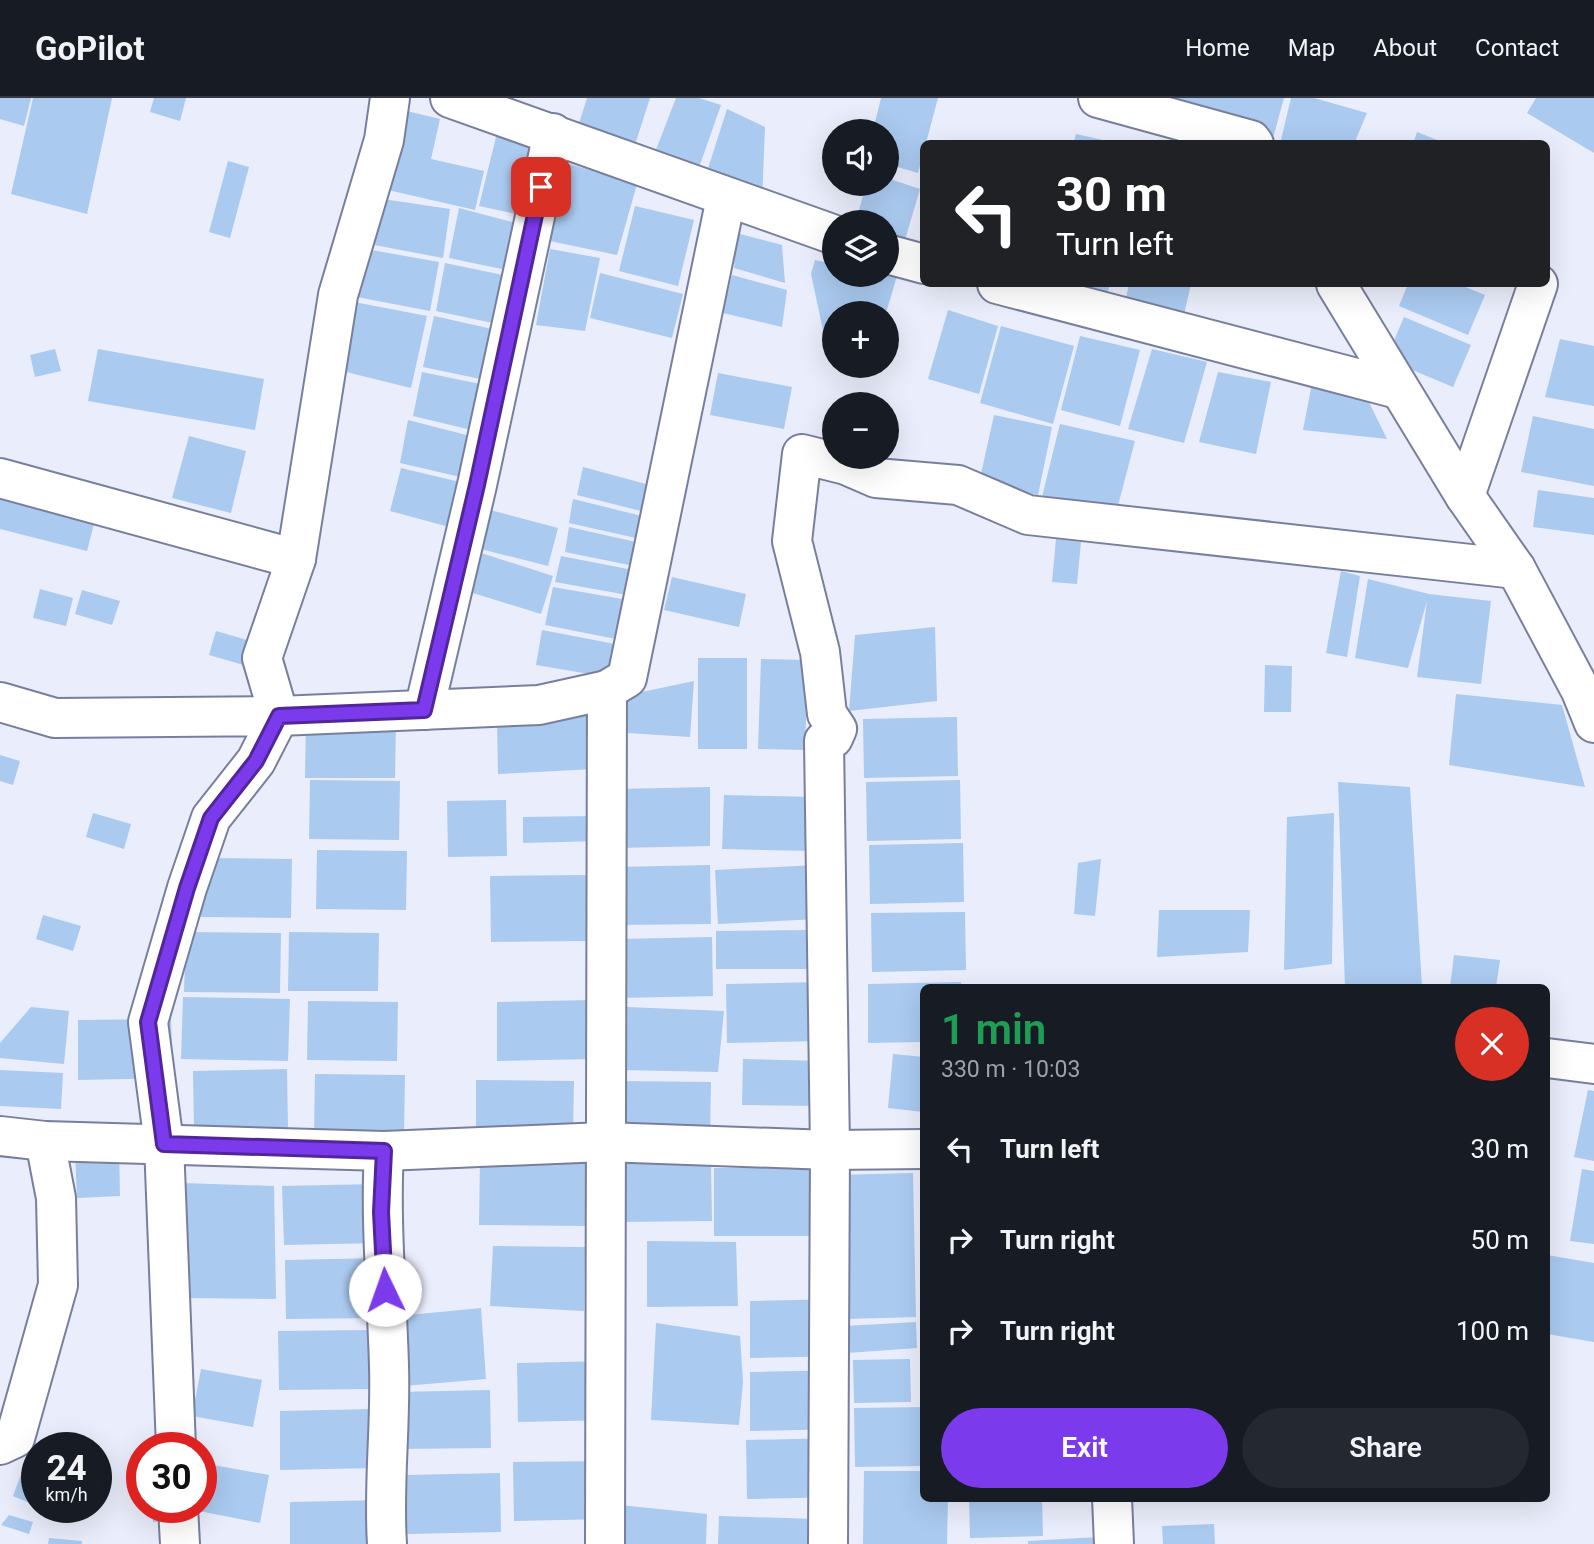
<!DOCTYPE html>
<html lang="en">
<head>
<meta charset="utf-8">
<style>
	body { margin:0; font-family:Roboto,sans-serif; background:#242831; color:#f1f3f6; height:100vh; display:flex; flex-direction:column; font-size:26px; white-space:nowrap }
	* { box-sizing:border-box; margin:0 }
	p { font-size:23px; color:#9ea1a6 }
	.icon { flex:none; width:38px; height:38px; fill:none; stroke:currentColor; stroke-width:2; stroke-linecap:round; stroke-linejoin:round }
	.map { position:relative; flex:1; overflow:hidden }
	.details { position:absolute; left:920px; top:886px; width:630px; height:518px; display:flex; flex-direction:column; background:#171b24; border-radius:10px; box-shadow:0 7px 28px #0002 }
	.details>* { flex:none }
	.banner { position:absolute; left:920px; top:42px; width:630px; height:147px; border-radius:10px; box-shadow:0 7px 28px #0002; background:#202124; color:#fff; overflow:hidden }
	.buttons { position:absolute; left:822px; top:21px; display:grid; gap:14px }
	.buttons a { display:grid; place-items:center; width:77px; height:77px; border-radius:50%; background:#171b24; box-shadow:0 7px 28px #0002; font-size:35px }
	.speed { position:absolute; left:21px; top:1334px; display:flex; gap:14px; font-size:35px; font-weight:700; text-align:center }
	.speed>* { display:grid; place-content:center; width:91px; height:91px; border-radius:50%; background:#171b24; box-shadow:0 7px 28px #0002; line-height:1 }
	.speed small { font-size:18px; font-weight:400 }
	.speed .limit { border:10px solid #d22; background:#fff; color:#111 }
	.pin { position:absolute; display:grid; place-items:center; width:60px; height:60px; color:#fff; margin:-30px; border-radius:14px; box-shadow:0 4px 10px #0006 }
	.me { position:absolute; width:77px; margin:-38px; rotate:357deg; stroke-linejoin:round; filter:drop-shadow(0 0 5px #0008) }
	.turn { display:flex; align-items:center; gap:24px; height:147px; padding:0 21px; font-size:32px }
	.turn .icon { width:91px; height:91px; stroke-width:2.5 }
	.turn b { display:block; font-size:49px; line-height:60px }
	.round { display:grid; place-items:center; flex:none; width:74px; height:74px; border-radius:37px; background:#242831 }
	.overview { display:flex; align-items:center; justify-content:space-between; height:119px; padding:0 21px }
	h1 { font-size:42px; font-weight:600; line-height:52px; color:#1e9e55 }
	.cta { display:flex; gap:14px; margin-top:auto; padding:14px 21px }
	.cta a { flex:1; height:80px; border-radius:42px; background:#7c3aed; color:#fff; font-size:28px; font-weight:600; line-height:80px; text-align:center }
	.cta a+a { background:#242831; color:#f1f3f6 }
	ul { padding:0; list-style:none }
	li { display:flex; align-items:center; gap:21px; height:91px; padding:0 21px }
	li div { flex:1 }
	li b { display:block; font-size:26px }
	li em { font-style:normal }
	header { display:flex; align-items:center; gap:42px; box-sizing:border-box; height:98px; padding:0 35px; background:#171b24; border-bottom:2px solid #363941 }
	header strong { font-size:33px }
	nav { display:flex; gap:38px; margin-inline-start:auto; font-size:24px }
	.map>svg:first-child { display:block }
	.building { fill:#aacaf0 }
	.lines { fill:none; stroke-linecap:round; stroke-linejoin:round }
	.minor-casing { stroke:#787f9d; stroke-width:42 }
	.minor { stroke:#fff; stroke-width:38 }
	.route-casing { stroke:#51269a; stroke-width:18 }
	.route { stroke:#7c3aed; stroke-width:12 }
</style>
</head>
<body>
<header>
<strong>GoPilot</strong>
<nav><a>Home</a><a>Map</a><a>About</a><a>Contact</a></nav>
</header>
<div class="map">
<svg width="1594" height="1446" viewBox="0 0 1594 1446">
	<rect width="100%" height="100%" fill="#eaedfb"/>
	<g class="building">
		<path d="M0 0H31L24 28 0 21Z"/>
		<path d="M33 0H112L87 116 11 96Z"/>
		<path d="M154 0H186L180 23 150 14Z"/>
		<path d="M587 0H650L632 56 575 38Z"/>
		<path d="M676 0H699L721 7 696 78 652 62Z"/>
		<path d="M881 0H938L918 75 887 66V33H873Z"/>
		<path d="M1134 0H1284L1273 40Z"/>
		<path d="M1291 0H1314L1367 15 1354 46H1280Z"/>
		<path d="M1536 0H1594V55L1527 15Z"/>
		<path d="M727 11 765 29 762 104 704 83Z"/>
		<path d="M407 13 440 21 431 61 484 73 475 112 388 92Z"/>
		<path d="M1417 34 1445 45V46H1413Z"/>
		<path d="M497 35 543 46 525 118 479 108Z"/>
		<path d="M1076 36 1112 44V46H1073Z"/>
		<path d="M228 63 249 69 230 140 209 134Z"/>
		<path d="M569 66 637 86 617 157 550 143Z"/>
		<path d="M887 80 920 91 902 152 887 147V124H856L866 86H887Z"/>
		<path d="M376 100 450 111 443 160 369 146Z"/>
		<path d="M635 108 694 122 678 188 619 173Z"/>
		<path d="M459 110 520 126 511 173 449 160Z"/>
		<path d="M736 135 782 147 785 185 734 170Z"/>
		<path d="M366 151 439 164 430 213 357 199Z"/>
		<path d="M550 151 600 160 585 233 536 227Z"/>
		<path d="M815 162 835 166V177L897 178 886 215H835V255L827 251 811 176Z"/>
		<path d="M445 165 512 179 502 227 436 213Z"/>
		<path d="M600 175 683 196 672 240 590 220Z"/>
		<path d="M732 177 787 192 782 229 723 215Z"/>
		<path d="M1049 186H1110L1104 207Z"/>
		<path d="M1129 186H1191L1182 225 1124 209Z"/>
		<path d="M1408 186H1458L1485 197 1468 237 1399 208Z"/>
		<path d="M354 204 427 218 411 290 338 272Z"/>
		<path d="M948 212 998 228 979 296 928 281Z"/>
		<path d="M434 218 501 233 490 283 423 269Z"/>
		<path d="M1404 219 1471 247 1453 289 1386 261Z"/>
		<path d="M1001 228 1074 248 1053 326 980 305Z"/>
		<path d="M1080 238 1140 252 1120 328 1061 312Z"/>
		<path d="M1560 241 1594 248V308L1545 299Z"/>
		<path d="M55 251 61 273 35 279 30 257Z"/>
		<path d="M98 251 264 281 255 332 88 303Z"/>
		<path d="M1152 251 1207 264 1184 345 1128 331Z"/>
		<path d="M422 274 490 288 480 334 413 318Z"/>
		<path d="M1218 274 1271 284 1256 356 1199 344Z"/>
		<path d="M718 275 792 289 784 331 710 317Z"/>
		<path d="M1314 275 1359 284 1387 341 1303 332Z"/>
		<path d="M994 317 1052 329 1038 397 979 385Z"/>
		<path d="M1533 318 1594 331V388L1521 374Z"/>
		<path d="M408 322 478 340 469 381 400 365Z"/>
		<path d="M1060 326 1135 343 1115 419 1039 411Z"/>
		<path d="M189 338 246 353 231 415 172 400Z"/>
		<path d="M583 369 657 389 649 415 577 397Z"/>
		<path d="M401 370 464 385 453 430 390 413Z"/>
		<path d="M0 389 97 414 87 453 0 431Z"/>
		<path d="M1538 392 1594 400V437L1533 429Z"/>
		<path d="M573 401 642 418 636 440 569 425Z"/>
		<path d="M479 409 558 430 548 468 469 448Z"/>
		<path d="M569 429 645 446 639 469 565 454Z"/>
		<path d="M1056 441 1081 444 1077 486 1052 484Z"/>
		<path d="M472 452 553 478 541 516 460 491Z"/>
		<path d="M561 458 638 473 633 498 555 484Z"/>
		<path d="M1341 473 1360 478 1347 559 1326 555Z"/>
		<path d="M672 479 746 496 739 529 664 512Z"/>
		<path d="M1368 481 1429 496 1491 503 1481 586 1417 579 1427 503 1408 570 1355 560Z"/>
		<path d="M553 489 628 502 621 542 545 527Z"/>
		<path d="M40 491 73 500 66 528 33 520Z"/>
		<path d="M82 492 120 503 112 527 75 516Z"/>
		<path d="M935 529 937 603 849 613 855 537Z"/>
		<path d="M542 532 620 547 613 580 536 567Z"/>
		<path d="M216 533 254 544 247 568 209 557Z"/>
		<rect x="698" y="560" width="49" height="91"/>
		<path d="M761 561 808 562 805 652 758 651Z"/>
		<path d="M1265 567 1292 568 1291 614H1264Z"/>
		<path d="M694 583 690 639 612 634 623 598Z"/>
		<path d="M1456 596 1562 607 1585 689 1449 667Z"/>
		<path d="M593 613 594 671 498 676 497 620Z"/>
		<path d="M957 619 958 678 864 680 863 621Z"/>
		<path d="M306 620 396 621 395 680H305Z"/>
		<path d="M0 657 20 663 13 687 0 683Z"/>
		<path d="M310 682 400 683 399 742 309 741Z"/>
		<path d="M960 682 961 741 867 743 866 684Z"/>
		<path d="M1338 684 1410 689 1422 889H1345Z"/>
		<path d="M710 689V748L617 750 616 691Z"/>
		<path d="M724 697 813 699 811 753 722 751Z"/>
		<path d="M506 702 507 758 448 759 447 703Z"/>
		<path d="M93 715 131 726 124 751 86 739Z"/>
		<path d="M1334 715 1332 866 1284 872 1287 719Z"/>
		<path d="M596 718 597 743 523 745V719Z"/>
		<path d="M963 745 964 804 870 806 869 747Z"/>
		<path d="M317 752 407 753 406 812 316 811Z"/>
		<path d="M202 760 292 761 291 820 201 819Z"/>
		<path d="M1101 761 1095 818 1074 816 1078 765Z"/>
		<path d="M710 767 711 826 617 827 616 769Z"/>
		<path d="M816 767 819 821 718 826 715 772Z"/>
		<path d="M588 777 589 843 491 844 490 778Z"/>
		<path d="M1159 812H1250L1248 854 1157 859Z"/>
		<path d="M965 814 966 872 872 874 871 815Z"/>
		<path d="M43 817 81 828 73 853 36 841Z"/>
		<path d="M808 832V871H716V833Z"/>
		<path d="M186 834 281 835 280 895 184 894Z"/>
		<path d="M289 834 379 835 378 893H288Z"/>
		<path d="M712 839 713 898 619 900V841Z"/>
		<path d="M1454 857 1500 862 1496 889H1450Z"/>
		<path d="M820 884V943L727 945 726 886Z"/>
		<path d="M961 884V889H924V944L868 945V886Z"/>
		<path d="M183 899 290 901 288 963 181 961Z"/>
		<path d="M591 902 592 961 497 963V904Z"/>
		<path d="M308 903 398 904 397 963 307 962Z"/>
		<path d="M31 909 69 913 64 966 0 960V945Z"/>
		<path d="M627 909 724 913 718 974 620 972Z"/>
		<path d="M171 921 173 980 78 982V922Z"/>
		<path d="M893 956 924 959 923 1014 888 1010Z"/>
		<path d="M743 961 821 963 820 1008 742 1007Z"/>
		<path d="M287 971 288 1030 194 1032 193 973Z"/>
		<path d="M0 972 63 975 61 1011 0 1008Z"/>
		<path d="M315 976 405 977 404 1036 314 1035Z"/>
		<path d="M476 982 574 983 573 1038 476 1037Z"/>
		<path d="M618 983 711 984 710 1037 617 1035Z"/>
		<path d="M1588 992 1594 993V1063L1574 1059Z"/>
		<path d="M119 1051 120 1098 77 1100 75 1053Z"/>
		<path d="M480 1061 590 1062 589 1128 479 1127Z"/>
		<path d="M711 1064 712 1123 618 1124 617 1065Z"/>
		<rect x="714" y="1070" width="105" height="68"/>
		<path d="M1582 1071 1594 1073V1146L1570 1143Z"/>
		<path d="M913 1075 916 1219 845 1221V1228L916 1224 917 1250 847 1255 845 1258 750 1260V1203L840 1201 838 1077Z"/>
		<path d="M182 1085 274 1088 276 1201 183 1200Z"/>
		<path d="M376 1086 377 1145 284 1147 282 1088Z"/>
		<path d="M647 1143 736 1144 738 1208 647 1209Z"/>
		<path d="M493 1148 585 1149 584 1213 490 1208Z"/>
		<path d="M1547 1157 1594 1165V1244L1547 1236Z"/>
		<path d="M379 1160 380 1220 286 1221 285 1162Z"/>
		<path d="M481 1210 486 1281 404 1288 398 1218Z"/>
		<path d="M656 1225 740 1238 743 1284 739 1327 651 1322Z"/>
		<path d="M372 1232V1291L279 1292 278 1233Z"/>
		<path d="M910 1261 911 1304 854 1305 853 1262Z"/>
		<path d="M610 1263 611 1322 518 1324 517 1265Z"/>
		<path d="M201 1271 262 1282 253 1329 192 1318Z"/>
		<path d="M844 1272V1331L750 1333V1274Z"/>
		<path d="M490 1292 491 1350 400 1351 399 1294Z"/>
		<path d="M924 1309V1368L855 1369 854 1310Z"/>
		<path d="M374 1311 375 1370 280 1372V1313Z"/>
		<path d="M840 1340 841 1399 747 1401 746 1342Z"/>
		<path d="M33 1344 47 1349H37V1408L13 1398Z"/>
		<path d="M607 1363 608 1421 514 1423 513 1364Z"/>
		<path d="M208 1366 269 1377 260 1425 199 1413Z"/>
		<path d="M864 1373H924V1400H948L947 1446H863Z"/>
		<path d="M500 1375 501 1434 407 1436V1377Z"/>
		<path d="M969 1400H1042L1043 1438 970 1440Z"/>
		<path d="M384 1402 385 1446H290V1404Z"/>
		<path d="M620 1407 707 1416 706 1446H619Z"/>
		<path d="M38 1409H72L67 1421Z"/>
		<path d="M152 1409H174L175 1422 153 1424Z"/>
		<path d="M9 1417 33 1424 29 1436 1 1427Z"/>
		<path d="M719 1418 815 1421 814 1446H718Z"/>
		<path d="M1214 1426 1215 1446H1163L1162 1428Z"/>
		<path d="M1098 1439V1446H1028V1443Z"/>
		<path d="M49 1440 82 1443V1446H48Z"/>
	</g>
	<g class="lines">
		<defs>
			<g id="minor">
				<path d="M390 0 384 42 338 197 296 461 262 560 279 618 539 607 607 592"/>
				<path d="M450 0 835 137"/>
				<path d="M1098 0 1251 42 1254 46"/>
				<path d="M887 156 924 166"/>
				<path d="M997 186 1398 291"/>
				<path d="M1336 186 1465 398 1516 471 1581 593 1594 625"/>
				<path d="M0 380 296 461"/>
				<path d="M1465 398 1538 186"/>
				<path d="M0 604 55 620 279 618 256 663 211 720 187 790 148 924 164 1046 176 1349"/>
				<path d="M424 612 477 387 553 35"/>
				<path d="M1547 960 1594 966"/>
				<path d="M0 1038 45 1043 384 1053 604 1044 830 1052 924 1051"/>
				<path d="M384 1053C380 1125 387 1196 389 1268 391 1328 383 1387 387 1446"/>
				<path d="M0 1347 15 1340 58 1187 56 1100 45 1043"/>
				<path d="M1112 1400 1114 1446"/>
				<path d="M178 1409 180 1446"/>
				<path d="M605 1446 607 592 627 580 726 100"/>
				<path d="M828 1446 830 1052 824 643 833 640 837 631 827 616 820 554 792 443 802 356 846 367 876 380 958 387 1028 417 1516 471"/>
			</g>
		</defs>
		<use href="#minor" class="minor-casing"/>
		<use href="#minor" class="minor"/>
	</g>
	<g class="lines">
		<defs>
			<path id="route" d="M385 1192 381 1114 384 1053 164 1046 148 924 187 790 211 720 256 663 279 618 424 612 477 387 541 89"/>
		</defs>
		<use href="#route" class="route-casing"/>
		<use href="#route" class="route"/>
	</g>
</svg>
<div class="buttons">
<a><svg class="icon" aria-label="sound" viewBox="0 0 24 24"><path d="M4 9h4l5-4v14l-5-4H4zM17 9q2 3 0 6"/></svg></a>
<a><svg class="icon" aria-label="layers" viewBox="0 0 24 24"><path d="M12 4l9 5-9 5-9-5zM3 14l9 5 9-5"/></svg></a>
<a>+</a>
<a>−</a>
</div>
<div class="speed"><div>24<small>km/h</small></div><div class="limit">30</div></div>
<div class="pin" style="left:541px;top:89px;background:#d93025"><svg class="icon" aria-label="arrive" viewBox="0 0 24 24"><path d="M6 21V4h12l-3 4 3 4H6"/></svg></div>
<svg class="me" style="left:385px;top:1192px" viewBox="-20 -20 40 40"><circle r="19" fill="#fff"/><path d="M0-13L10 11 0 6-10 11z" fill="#7c3aed"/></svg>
<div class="banner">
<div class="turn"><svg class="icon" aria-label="left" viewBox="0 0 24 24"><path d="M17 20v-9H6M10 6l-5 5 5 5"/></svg><div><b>30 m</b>Turn left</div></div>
</div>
<section class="details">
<div class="overview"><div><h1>1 min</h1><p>330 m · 10:03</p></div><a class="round" style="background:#d93025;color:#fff"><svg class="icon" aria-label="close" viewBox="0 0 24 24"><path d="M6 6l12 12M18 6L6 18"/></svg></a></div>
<ul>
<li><svg class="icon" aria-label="left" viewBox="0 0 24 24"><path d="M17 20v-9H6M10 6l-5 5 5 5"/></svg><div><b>Turn left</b></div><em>30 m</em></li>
<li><svg class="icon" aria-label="right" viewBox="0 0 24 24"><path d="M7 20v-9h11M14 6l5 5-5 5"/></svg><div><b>Turn right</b></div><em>50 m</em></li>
<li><svg class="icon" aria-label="right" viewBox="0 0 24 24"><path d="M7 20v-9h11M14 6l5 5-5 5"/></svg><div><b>Turn right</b></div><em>100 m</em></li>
</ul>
<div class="cta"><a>Exit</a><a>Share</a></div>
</section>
</div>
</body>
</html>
